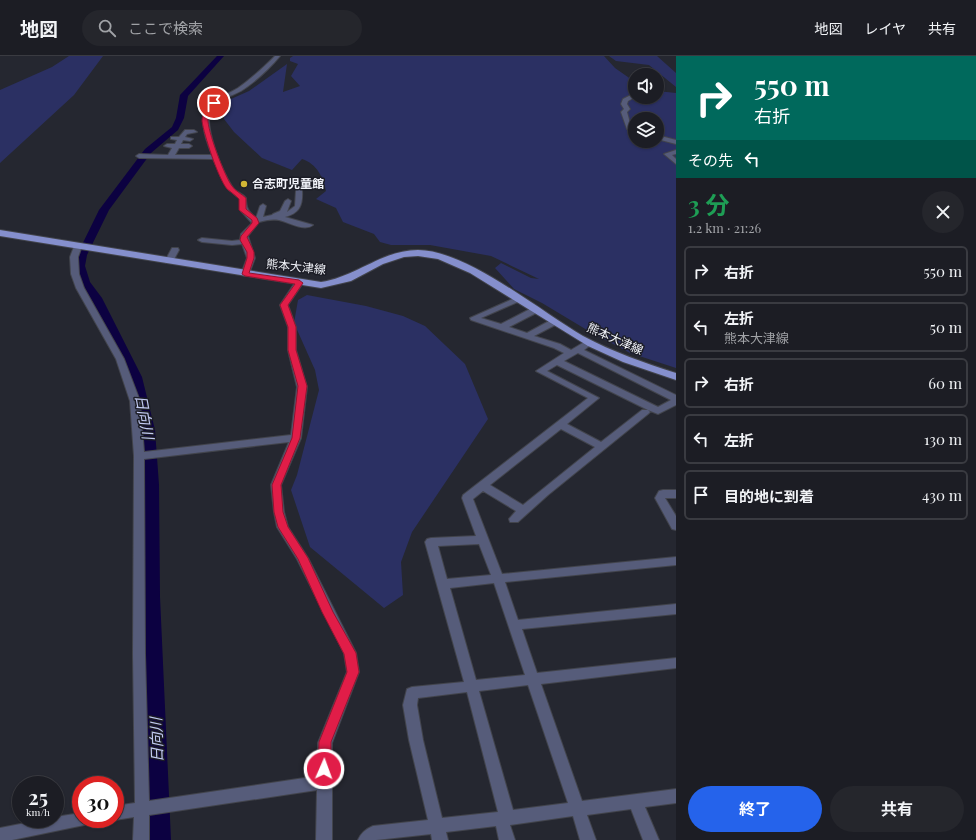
<!DOCTYPE html>
<html lang="ja">
<head>
<meta charset="utf-8">
<style>
	body { margin:0; font-family:"Playfair Display","Noto Sans JP",serif; background:#25262c; color:#f1f3f6; height:100vh; display:flex; flex-direction:column; font-size:15px; white-space:nowrap }
	* { box-sizing:border-box; margin:0 }
	p { font-size:13px; color:#a0a2a6 }
	.icon { flex:none; width:22px; height:22px; fill:none; stroke:currentColor; stroke-width:2; stroke-linecap:round; stroke-linejoin:round }
	.map { position:relative; flex:1; overflow:hidden }
	.details { display:flex; flex-direction:column; background:#1c1d24; width:300px }
	.details>* { flex:none }
	.banner { background:#00695c; color:#fff; overflow:hidden }
	.tools { position:absolute; left:628px; top:12px; display:grid; gap:8px }
	.tools a { display:grid; place-items:center; width:36px; height:36px; border-radius:50%; background:#1c1d24; box-shadow:0 1px 3px #0004,0 0 0 1px #3a3b41; font-size:20px }
	.speed { position:absolute; left:12px; top:720px; display:flex; gap:8px; font-size:20px; font-weight:700; text-align:center }
	.speed>* { display:grid; place-content:center; width:52px; height:52px; border-radius:50%; background:#1c1d24; box-shadow:0 1px 3px #0004,0 0 0 1px #3a3b41; line-height:1 }
	.speed small { font-size:10px; font-weight:400 }
	.speed .limit { border:6px solid #d22; background:#fff; color:#111 }
	.pin { position:absolute; display:grid; place-items:center; width:34px; height:34px; color:#fff; margin:-17px; border:2px solid #fff; border-radius:50%; box-shadow:0 1px 4px #0007 }
	.me { position:absolute; width:44px; margin:-22px; rotate:2deg; stroke-linejoin:round; filter:drop-shadow(0 0 3px #0008) }
	.turn { display:flex; align-items:center; gap:14px; height:84px; padding:0 12px; font-size:18px }
	.turn .icon { width:52px; height:52px; stroke-width:2.5 }
	.turn b { display:block; font-size:28px; line-height:34px }
	.then { display:flex; align-items:center; height:38px; padding:0 12px; background:#0003; gap:8px; font-size:15px }
	.round { display:grid; place-items:center; flex:none; width:42px; height:42px; border-radius:21px; background:#25262c }
	.head { display:flex; align-items:center; justify-content:space-between; height:68px; padding:0 12px }
	h1 { font-size:24px; font-weight:700; line-height:30px; color:#1e9e55 }
	.action { display:flex; gap:8px; margin-top:auto; padding:8px 12px }
	.action a { flex:1; height:46px; border-radius:24px; background:#2563eb; color:#fff; font-size:16px; font-weight:700; line-height:46px; text-align:center }
	.action a+a { background:#25262c; color:#f1f3f6 }
	ul { padding:0; list-style:none }
	li { display:flex; align-items:center; gap:12px; height:50px; margin:0 8px 6px; padding:0 4px; border:2px solid #3a3b41; border-radius:6px }
	li div { flex:1 }
	li b { display:block; font-size:15px }
	li em { font-style:normal }
	header { display:flex; align-items:center; gap:24px; box-sizing:border-box; height:56px; padding:0 20px; background:#1c1d24; border-bottom:1px solid #3a3b41 }
	header strong { font-size:19px }
	nav { display:flex; gap:22px; margin-inline-start:auto; font-size:14px }
	.search { width:280px; height:36px; background:#25262c; display:flex; align-items:center; gap:10px; box-sizing:border-box; padding:0 14px; border-radius:22px; color:#a0a2a6; font-size:15px }
	main { display:flex; flex:1; min-height:0 }
	.map>svg:first-child { display:block }
	.green { fill:#2b3063; fill-rule:evenodd }
	.lines { fill:none; stroke-linecap:round; stroke-linejoin:round }
	.river { fill:#0c0141; fill-rule:evenodd }
	.minor-casing { stroke:#42444c; stroke-width:2 }
	.major-casing { stroke:#42444c; stroke-width:2 }
	.minor { fill:#565c7a; fill-rule:evenodd }
	.major { fill:#858fcd; fill-rule:evenodd }
	.route { fill:#e11d48; stroke:#92132f }
	.poi-dot { fill:#d2b635; stroke:#1c1d26; stroke-width:1.5 }
	.labels { text-anchor:middle; stroke-width:3; stroke-linejoin:round; paint-order:stroke }
	.far-poi-label { font-size:12px; font-weight:bold; fill:#f1f3f9; stroke:#1c1d26; text-anchor:start }
	.far-street-label { font-size:12px; fill:#f1f3f9; stroke:#1c1d26 }
	.water-label { font-size:15px; font-style:italic; fill:#c2caf2; stroke:#1c1d26 }
</style>
</head>
<body>
<header>
<strong>地図</strong>
<div class="search"><svg class="icon" aria-label="search" viewBox="0 0 24 24"><circle cx="10" cy="10" r="6"/><path d="M15 15l6 6"/></svg>ここで検索</div>
<nav><a>地図</a><a>レイヤ</a><a>共有</a></nav>
</header>
<main>
<div class="map">
<svg width="676" height="784" viewBox="0 0 676 784">
	<rect width="100%" height="100%" fill="#252730"/>
	<g class="green">
		<path d="M69 0H103L74 39 0 107V34L52 11Z"/>
		<path d="M293 0H604L615 12 635 26V41H657V35L676 37V312L630 297 587 274 542 247 514 233 495 212 501 207 531 222 539 223 491 200 430 189H391L380 186 374 178 343 166 336 152 316 143 326 135C323 121 317 108 302 103L292 114 262 102 234 76 224 63V49L231 43 249 35 287 8 283 36 300 30 291 20 298 8 290 5V2ZM635 63H657V85H635Z"/>
		<path d="M609 0H657L676 17V31L649 9 616 5Z"/>
		<path d="M307 239 366 250 403 260 425 270 465 308 488 363 412 476 401 506 403 539 384 552 310 491 291 434 297 419 319 334 315 314 294 267 298 244Z"/>
	</g>
	<g class="lines">
		<path class="river" d="M217 0H224L188 40 184 62 178 74 151 97 109 154 87 199 85 210 90 226 102 242 142 321 155 374 159 429 160 541 171 784H149L144 541 145 429 141 374 130 321 90 242 80 226 75 210 77 199 99 154 145 93 172 71 176 62 180 39Z"/>
		<defs>
			<g id="minor">
				<path d="M275 0H280C269 13 255 26 241 35 232 40 219 43 212 52 201 66 224 121 234 133 238 137 243 138 246 142 246 152 248 155 256 162L260 150 263 148 266 150 263 161 272 159 273 158 280 155 285 145 288 143 291 145 287 156 295 150 296 134 299 132 302 134C303 149 300 157 285 161L313 169C304 176 288 166 279 164 272 163 266 164 259 166L248 180 255 202 249 218 245 220 241 218 247 202 242 188 232 189 202 186 198 184 202 182 232 185 240 184 241 178 252 167 241 155 240 143 228 133 213 103 139 102 136 100 139 98 168 99 172 92 164 90 167 88H175L177 84 171 83V81H179L185 74H194L197 76 187 78 185 81 193 83 190 85 183 84 181 88H189L192 90 189 92H179L175 99H212C205 82 196 58 213 45 221 40 230 37 238 32 251 23 264 11 275 0Z"/>
				<path d="M635 37V41L628 45 627 48 630 53 627 56 631 71H635V75L627 73 621 56 624 53 621 48 623 43Z"/>
				<path d="M657 79 676 84V88L657 83Z"/>
				<path d="M676 94V98L672 99 676 103V108L664 98Z"/>
				<path d="M75 188H78L82 190 78 201 79 218 84 232 124 303 140 345 144 396 291 379 297 331 288 294V271L280 249 296 225H302L303 227 288 249 296 271V294L307 331 301 382 281 429 284 456 288 471 308 502 356 597 359 616 332 687V784H316L317 734 149 759V784H133L134 761 115 764 112 763H115V750L135 747 133 598 134 400 130 345 116 303 76 232 71 218 70 201ZM289 386 271 429 274 456 277 471 297 503 344 597 347 616 318 687V720L149 745 145 598 144 403Z"/>
				<path d="M172 192H178L179 194 172 207H166L165 205Z"/>
				<path d="M517 241H520V245L481 262 501 268 532 252H538V256L509 271 527 277 551 264H557V268L534 280 560 288 571 294 586 285H592L593 287 584 294 676 339V349L658 358 648 354 650 356 648 358 548 439 518 466H510L509 463 516 455 483 435 473 443 502 518 676 501V509L505 526 518 564 676 548V558L522 573 537 617 676 602V612L541 628 582 745 676 733V747L645 751 659 784H643L631 753 587 759 596 784H580L573 760 510 769 515 784H499L496 770 446 776 448 784H432L431 778 376 784H358C361 777 366 773 373 770L428 764 409 684 403 649 407 633 412 631 464 626 425 486 427 483 431 482 476 480 462 442 463 439 588 342 536 315 564 297 554 292 471 264 470 262ZM578 297 671 344 658 351 564 305ZM557 309 648 354H642L601 386 567 368 599 342 547 315ZM561 373 595 391 523 449 490 429ZM479 488 491 519 447 523 438 490ZM494 527 525 619 476 624 450 532ZM528 629 568 747 513 754 479 635ZM467 636 498 756 442 762 423 684 417 649 418 642Z"/>
				<path d="M663 434H676V442H665L676 460V474L672 473 655 442 659 435Z"/>
				<path d="M81 757V763H91L89 768 12 784H0V772L46 763H55V761Z"/>
			</g>
			<path id="major" d="M0 174 321 226C356 221 382 194 418 194 466 194 540 255 583 280 613 296 644 307 676 317V324L623 306 588 290 470 217 438 203 418 200 404 201 383 208 351 225 321 232 0 180Z"/>
		</defs>
		<use href="#minor" class="minor-casing"/>
		<use href="#major" class="major-casing"/>
		<use href="#minor" class="minor"/>
		<use href="#major" class="major"/>
	</g>
	<path class="route" d="M212 46 217 47C212 52 208 56 208 63 207 74 225 121 232 130 235 135 242 138 246 142V153L257 162 259 167 247 181 254 196V202L249 217 299 224 303 227 288 249 296 271V294L307 330 300 382 281 429 283 456 288 471 308 502 333 556 356 597 359 616 331 686V713L329 717 324 719 320 717 318 713 319 686 347 616 344 598 322 556 298 503 278 471 274 456 272 429 292 382 298 330 288 294V271L280 249 295 228 245 220 242 218 247 202V196L240 184 241 180 252 167V164L239 154V143C236 140 231 136 227 133 218 122 204 79 202 65 202 57 207 51 212 46Z"/>
	<circle class="poi-dot" cx="244" cy="128" r="4"/>
	<g class="labels">
		<g class="far-poi-label">
			<text x="252" y="132">合志町児童館</text>
		</g>
		<g class="far-street-label">
			<text transform="translate(296 211) rotate(6)" y="4">熊本大津線</text>
			<text transform="translate(615 283) rotate(24)" y="4">熊本大津線</text>
		</g>
		<g class="water-label">
			<text transform="translate(144 361) rotate(80)" y="5">日向川</text>
			<text transform="translate(157 684) rotate(-92)" y="5">日向川</text>
		</g>
	</g>
</svg>
<div class="tools">
<a><svg class="icon" aria-label="sound" viewBox="0 0 24 24"><path d="M4 9h4l5-4v14l-5-4H4zM17 9q2 3 0 6"/></svg></a>
<a><svg class="icon" aria-label="layers" viewBox="0 0 24 24"><path d="M12 4l9 5-9 5-9-5zM3 14l9 5 9-5"/></svg></a>
</div>
<div class="speed"><div>25<small>km/h</small></div><div class="limit">30</div></div>
<div class="pin" style="left:214px;top:47px;background:#d93025"><svg class="icon" aria-label="arrive" viewBox="0 0 24 24"><path d="M6 21V4h12l-3 4 3 4H6"/></svg></div>
<svg class="me" style="left:324px;top:713px" viewBox="-20 -20 40 40"><circle r="17" fill="#e11d48" stroke="#fff" stroke-width="3"/><path d="M0-11L8 9 0 5-8 9z" fill="#fff"/></svg>
</div>
<section class="details">
<div class="banner">
<div class="turn"><svg class="icon" aria-label="right" viewBox="0 0 24 24"><path d="M7 20v-9h11M14 6l5 5-5 5"/></svg><div><b>550 m</b>右折</div></div>
<div class="then">その先<svg class="icon" aria-label="left" viewBox="0 0 24 24"><path d="M17 20v-9H6M10 6l-5 5 5 5"/></svg></div>
</div>
<div class="head"><div><h1>3 分</h1><p>1.2 km · 21:26</p></div><a class="round"><svg class="icon" aria-label="close" viewBox="0 0 24 24"><path d="M6 6l12 12M18 6L6 18"/></svg></a></div>
<ul>
<li><svg class="icon" aria-label="right" viewBox="0 0 24 24"><path d="M7 20v-9h11M14 6l5 5-5 5"/></svg><div><b>右折</b></div><em>550 m</em></li>
<li><svg class="icon" aria-label="left" viewBox="0 0 24 24"><path d="M17 20v-9H6M10 6l-5 5 5 5"/></svg><div><b>左折</b><p>熊本大津線</p></div><em>50 m</em></li>
<li><svg class="icon" aria-label="right" viewBox="0 0 24 24"><path d="M7 20v-9h11M14 6l5 5-5 5"/></svg><div><b>右折</b></div><em>60 m</em></li>
<li><svg class="icon" aria-label="left" viewBox="0 0 24 24"><path d="M17 20v-9H6M10 6l-5 5 5 5"/></svg><div><b>左折</b></div><em>130 m</em></li>
<li><svg class="icon" aria-label="arrive" viewBox="0 0 24 24"><path d="M6 21V4h12l-3 4 3 4H6"/></svg><div><b>目的地に到着</b></div><em>430 m</em></li>
</ul>
<div class="action"><a>終了</a><a>共有</a></div>
</section>
</main>
</body>
</html>
